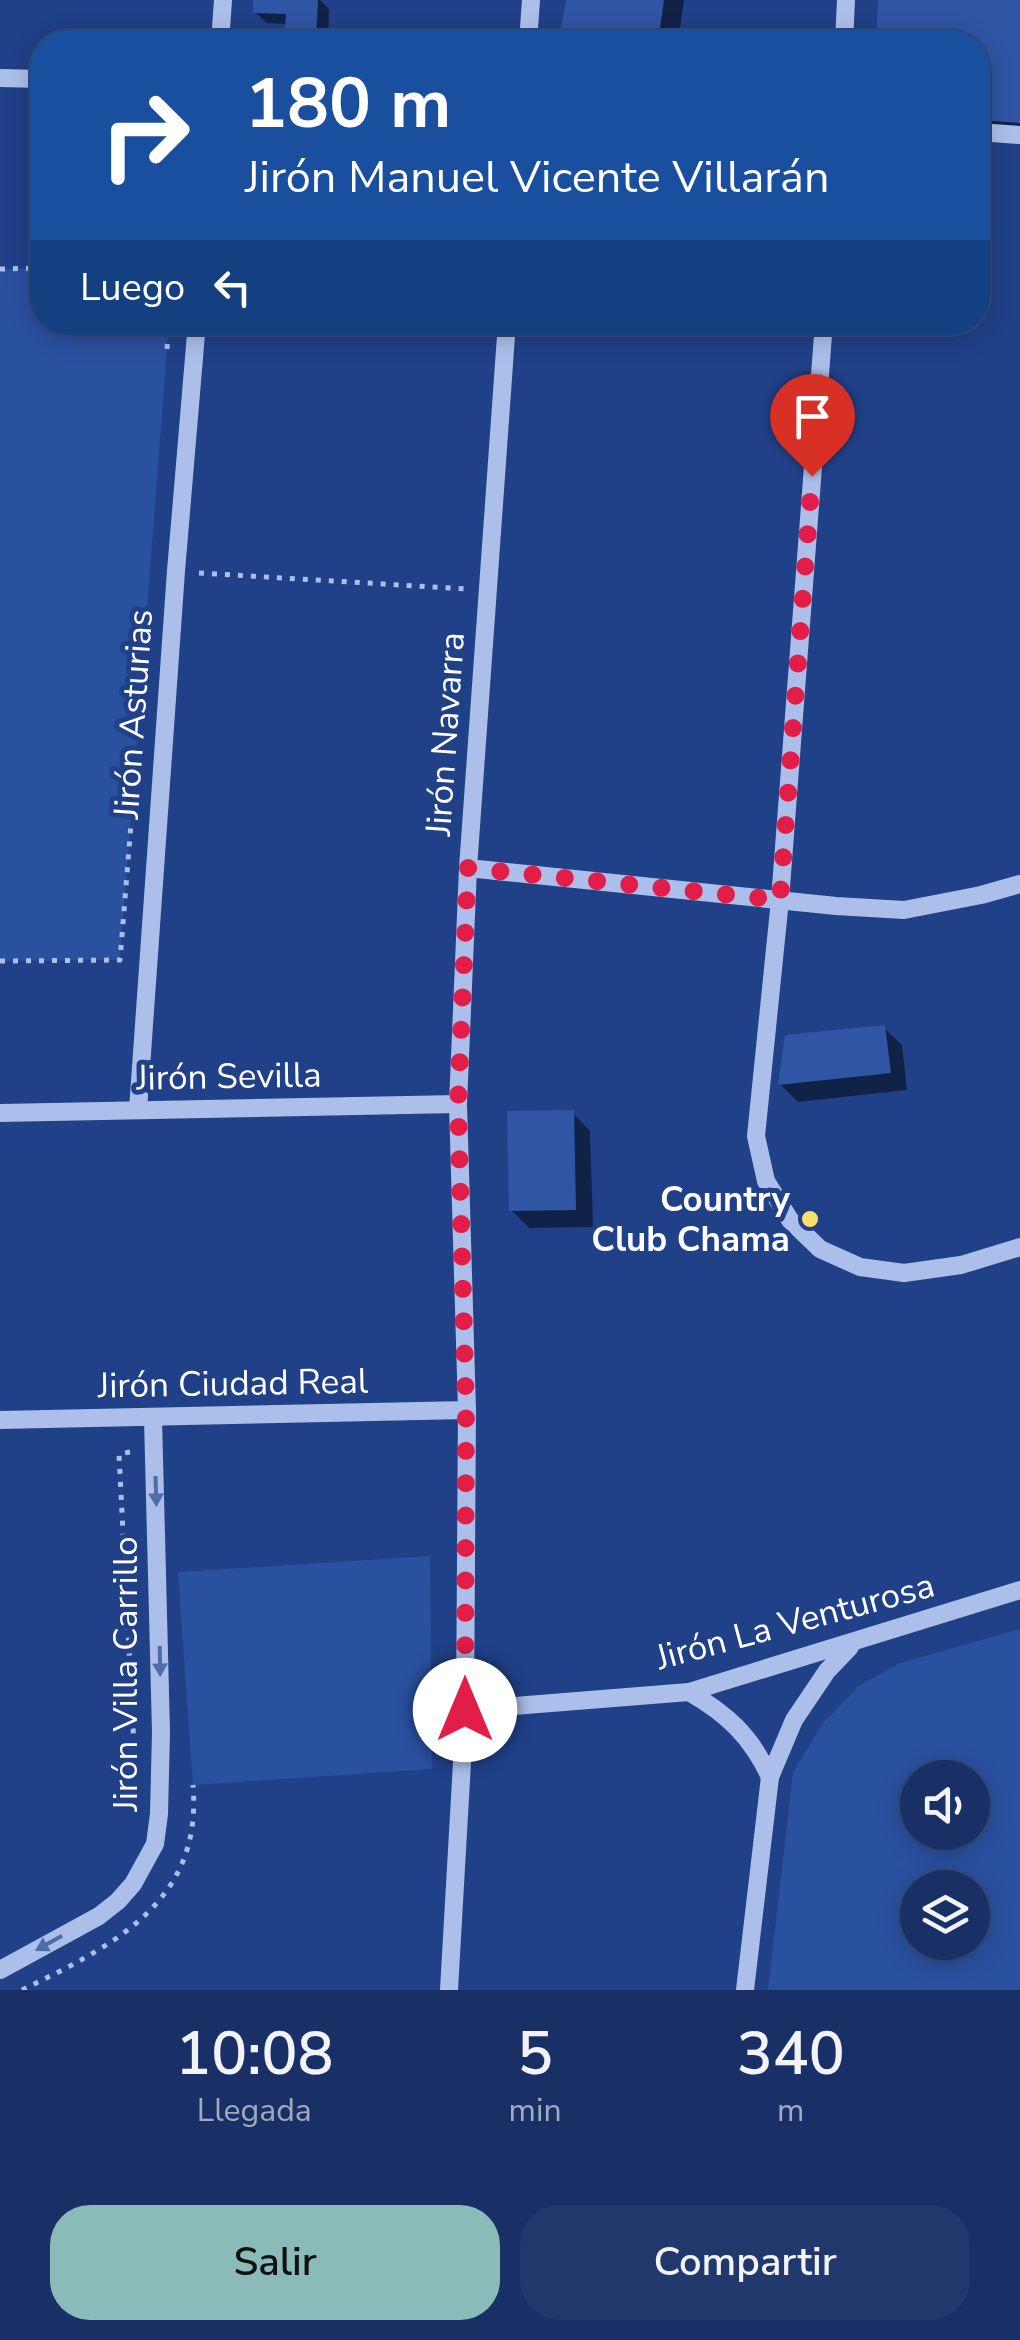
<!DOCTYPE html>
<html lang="es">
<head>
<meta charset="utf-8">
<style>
	body { margin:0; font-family:"Nunito Sans",sans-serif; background:#21386c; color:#f1f3f6; height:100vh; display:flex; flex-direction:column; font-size:38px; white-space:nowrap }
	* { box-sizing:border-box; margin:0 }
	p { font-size:32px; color:#9fa9bf }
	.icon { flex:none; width:55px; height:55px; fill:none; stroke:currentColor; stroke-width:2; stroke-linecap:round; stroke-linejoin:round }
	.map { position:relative; height:1990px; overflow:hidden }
	.details { display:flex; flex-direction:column; background:#183066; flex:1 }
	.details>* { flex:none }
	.guide { position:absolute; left:30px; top:30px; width:960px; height:305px; border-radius:40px; box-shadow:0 5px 25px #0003,0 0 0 2px #364b7a; background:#1a4fa0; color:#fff; overflow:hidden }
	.controls { position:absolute; left:900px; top:1760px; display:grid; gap:20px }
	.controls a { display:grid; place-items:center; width:90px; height:90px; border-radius:50%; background:#183066; box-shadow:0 5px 25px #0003,0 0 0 2px #364b7a; font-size:50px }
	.pin { position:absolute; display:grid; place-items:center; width:85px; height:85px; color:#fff; margin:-102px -42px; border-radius:50% 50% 50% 0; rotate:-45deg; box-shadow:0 0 10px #0007 }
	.pin .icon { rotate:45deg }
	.me { position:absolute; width:110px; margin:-55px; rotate:0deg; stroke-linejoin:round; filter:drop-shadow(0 0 8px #0008) }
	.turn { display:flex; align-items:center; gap:35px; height:210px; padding:0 50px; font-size:45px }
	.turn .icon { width:130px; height:130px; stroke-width:2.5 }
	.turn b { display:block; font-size:70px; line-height:85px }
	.then { display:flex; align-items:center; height:95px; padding:0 50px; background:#0003; gap:20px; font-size:38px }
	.eta { display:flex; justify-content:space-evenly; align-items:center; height:170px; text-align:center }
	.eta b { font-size:60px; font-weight:600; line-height:70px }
	.cta { display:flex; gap:20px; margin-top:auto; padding:20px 50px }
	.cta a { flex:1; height:115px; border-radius:40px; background:#8bbbb9; color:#111; font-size:40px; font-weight:600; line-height:115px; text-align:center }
	.cta a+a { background:#21386c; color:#f1f3f6 }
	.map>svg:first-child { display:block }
	.green { fill:#2a50a0; fill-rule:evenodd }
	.shadow { fill:#0007 }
	.building { fill:#3055a5 }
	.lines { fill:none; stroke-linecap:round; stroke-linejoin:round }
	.path { stroke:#abbfea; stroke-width:5; stroke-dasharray:5 8; stroke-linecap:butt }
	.minor { stroke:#abbfea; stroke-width:18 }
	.oneway { fill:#516caa }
	.route { stroke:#e11d48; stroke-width:18; stroke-dasharray:0 32.4 }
	.poi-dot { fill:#f8e16b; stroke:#204088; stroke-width:4 }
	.labels { text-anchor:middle; stroke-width:10; stroke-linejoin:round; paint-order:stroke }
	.street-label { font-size:35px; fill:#fff; stroke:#204088 }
	.poi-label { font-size:35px; font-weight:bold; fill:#fff; stroke:#204088; text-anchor:end }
</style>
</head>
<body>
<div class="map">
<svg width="1020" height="1990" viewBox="0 0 1020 1990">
	<rect width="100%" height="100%" fill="#204088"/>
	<g class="green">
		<path d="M42 268V322L169 323 120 960 0 961V269Z"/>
		<path d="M430 1556 432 1769 193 1785 178 1572Z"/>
		<path d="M1020 1629V1990H768L793 1772 823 1723 859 1686 900 1663ZM918 1778H972V1832H918ZM918 1888H972V1942H918Z"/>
	</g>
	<g class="shadow">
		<path d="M256 0H320L329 9 328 42H293L287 37 288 24 267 23 255 12Z"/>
		<path d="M568 0H684L678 42H562Z"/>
		<path d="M881 0H1020V133L978 136V42H878Z"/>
		<path d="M884 1028 902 1045 907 1090 798 1102 780 1084Z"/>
		<path d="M573 1113 590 1131 593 1227 529 1228 511 1210Z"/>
	</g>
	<g class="building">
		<path d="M253 0H318L316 39 284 38 286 14 253 13Z"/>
		<path d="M566 0H664L658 42H559Z"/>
		<path d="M878 0H1020V123L978 120V42H876Z"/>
		<path d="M885 1025 891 1073 778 1085 785 1035Z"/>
		<path d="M574 1110 576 1210 509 1211 507 1111Z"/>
	</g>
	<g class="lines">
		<g class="path">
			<path d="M0 269 42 268"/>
			<path d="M167 349 169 322"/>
			<path d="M199 573 467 589"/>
			<path d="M0 961 120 960 131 824"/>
			<path d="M130 1452 119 1454 134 1746"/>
			<path d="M22 1990C112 1946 203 1903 193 1785"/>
		</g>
		<g class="minor">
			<path d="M220 42 223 0"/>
			<path d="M528 42 531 0"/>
			<path d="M844 42 846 0"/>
			<path d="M0 78 42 79"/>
			<path d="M978 132 1020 135"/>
			<path d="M824 322 780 900 756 1136 766 1181 790 1220 820 1249 860 1267 904 1273 961 1265 1020 1247"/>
			<path d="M468 868 836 906 904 910 981 895 1020 884"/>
			<path d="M138 1110 176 571 197 322"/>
			<path d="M0 1113 458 1104"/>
			<path d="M0 1420 467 1410"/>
			<path d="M689 1692C727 1714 751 1736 770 1777"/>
			<path d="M465 1710 689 1692 1020 1590"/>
			<path d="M0 1970 99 1916 118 1901 133 1884 155 1844 159 1814 161 1732 153 1418"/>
			<path d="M449 1990 465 1710 467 1410 458 1104 468 868 507 322"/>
			<path d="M745 1990 770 1777 794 1720 827 1671 850 1647"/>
		</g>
	</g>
	<defs><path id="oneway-solid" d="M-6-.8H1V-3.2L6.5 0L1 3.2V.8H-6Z" transform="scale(2.5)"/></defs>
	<g class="oneway">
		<use href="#oneway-solid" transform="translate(156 1491) rotate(88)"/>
		<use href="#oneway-solid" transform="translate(160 1661) rotate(89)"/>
		<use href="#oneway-solid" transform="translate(49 1943) rotate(151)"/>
	</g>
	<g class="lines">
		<path class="route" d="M465 1710 466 1410 458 1104 468 868 780 900 812 476"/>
	</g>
	<circle class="poi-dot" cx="810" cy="1219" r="10"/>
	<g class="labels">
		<g class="street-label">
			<text transform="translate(133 714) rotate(-86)" y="12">Jirón Asturias</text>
			<text transform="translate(445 734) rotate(-86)" y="12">Jirón Navarra</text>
			<text transform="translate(229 1076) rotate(-1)" y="12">Jirón Sevilla</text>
			<text transform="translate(233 1383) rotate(-1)" y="12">Jirón Ciudad Real</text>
			<text transform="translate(795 1621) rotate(-15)" y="12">Jirón La Venturosa</text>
			<text transform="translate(125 1674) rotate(-90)" y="12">Jirón Villa Carrillo</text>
		</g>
		<g class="poi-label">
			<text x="790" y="1211">Country<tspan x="790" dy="40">Club Chama</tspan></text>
		</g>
	</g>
</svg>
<div class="controls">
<a><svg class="icon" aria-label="sound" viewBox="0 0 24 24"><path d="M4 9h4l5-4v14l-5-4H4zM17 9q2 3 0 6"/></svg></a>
<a><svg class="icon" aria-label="layers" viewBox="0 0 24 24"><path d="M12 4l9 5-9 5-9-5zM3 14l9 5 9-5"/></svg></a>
</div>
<div class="pin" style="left:812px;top:476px;background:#d93025"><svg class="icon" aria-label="arrive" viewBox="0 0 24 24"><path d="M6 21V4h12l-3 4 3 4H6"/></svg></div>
<svg class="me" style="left:465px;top:1710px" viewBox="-20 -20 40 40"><circle r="19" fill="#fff"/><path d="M0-13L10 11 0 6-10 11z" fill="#e11d48"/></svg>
<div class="guide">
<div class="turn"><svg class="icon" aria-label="right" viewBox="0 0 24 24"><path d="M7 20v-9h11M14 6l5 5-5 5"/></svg><div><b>180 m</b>Jirón Manuel Vicente Villarán</div></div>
<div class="then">Luego<svg class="icon" aria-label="left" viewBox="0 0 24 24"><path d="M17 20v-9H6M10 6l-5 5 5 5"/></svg></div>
</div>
</div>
<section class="details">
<div class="eta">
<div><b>10:08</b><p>Llegada</p></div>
<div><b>5</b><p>min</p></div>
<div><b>340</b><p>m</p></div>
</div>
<div class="cta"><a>Salir</a><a>Compartir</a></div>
</section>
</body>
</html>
